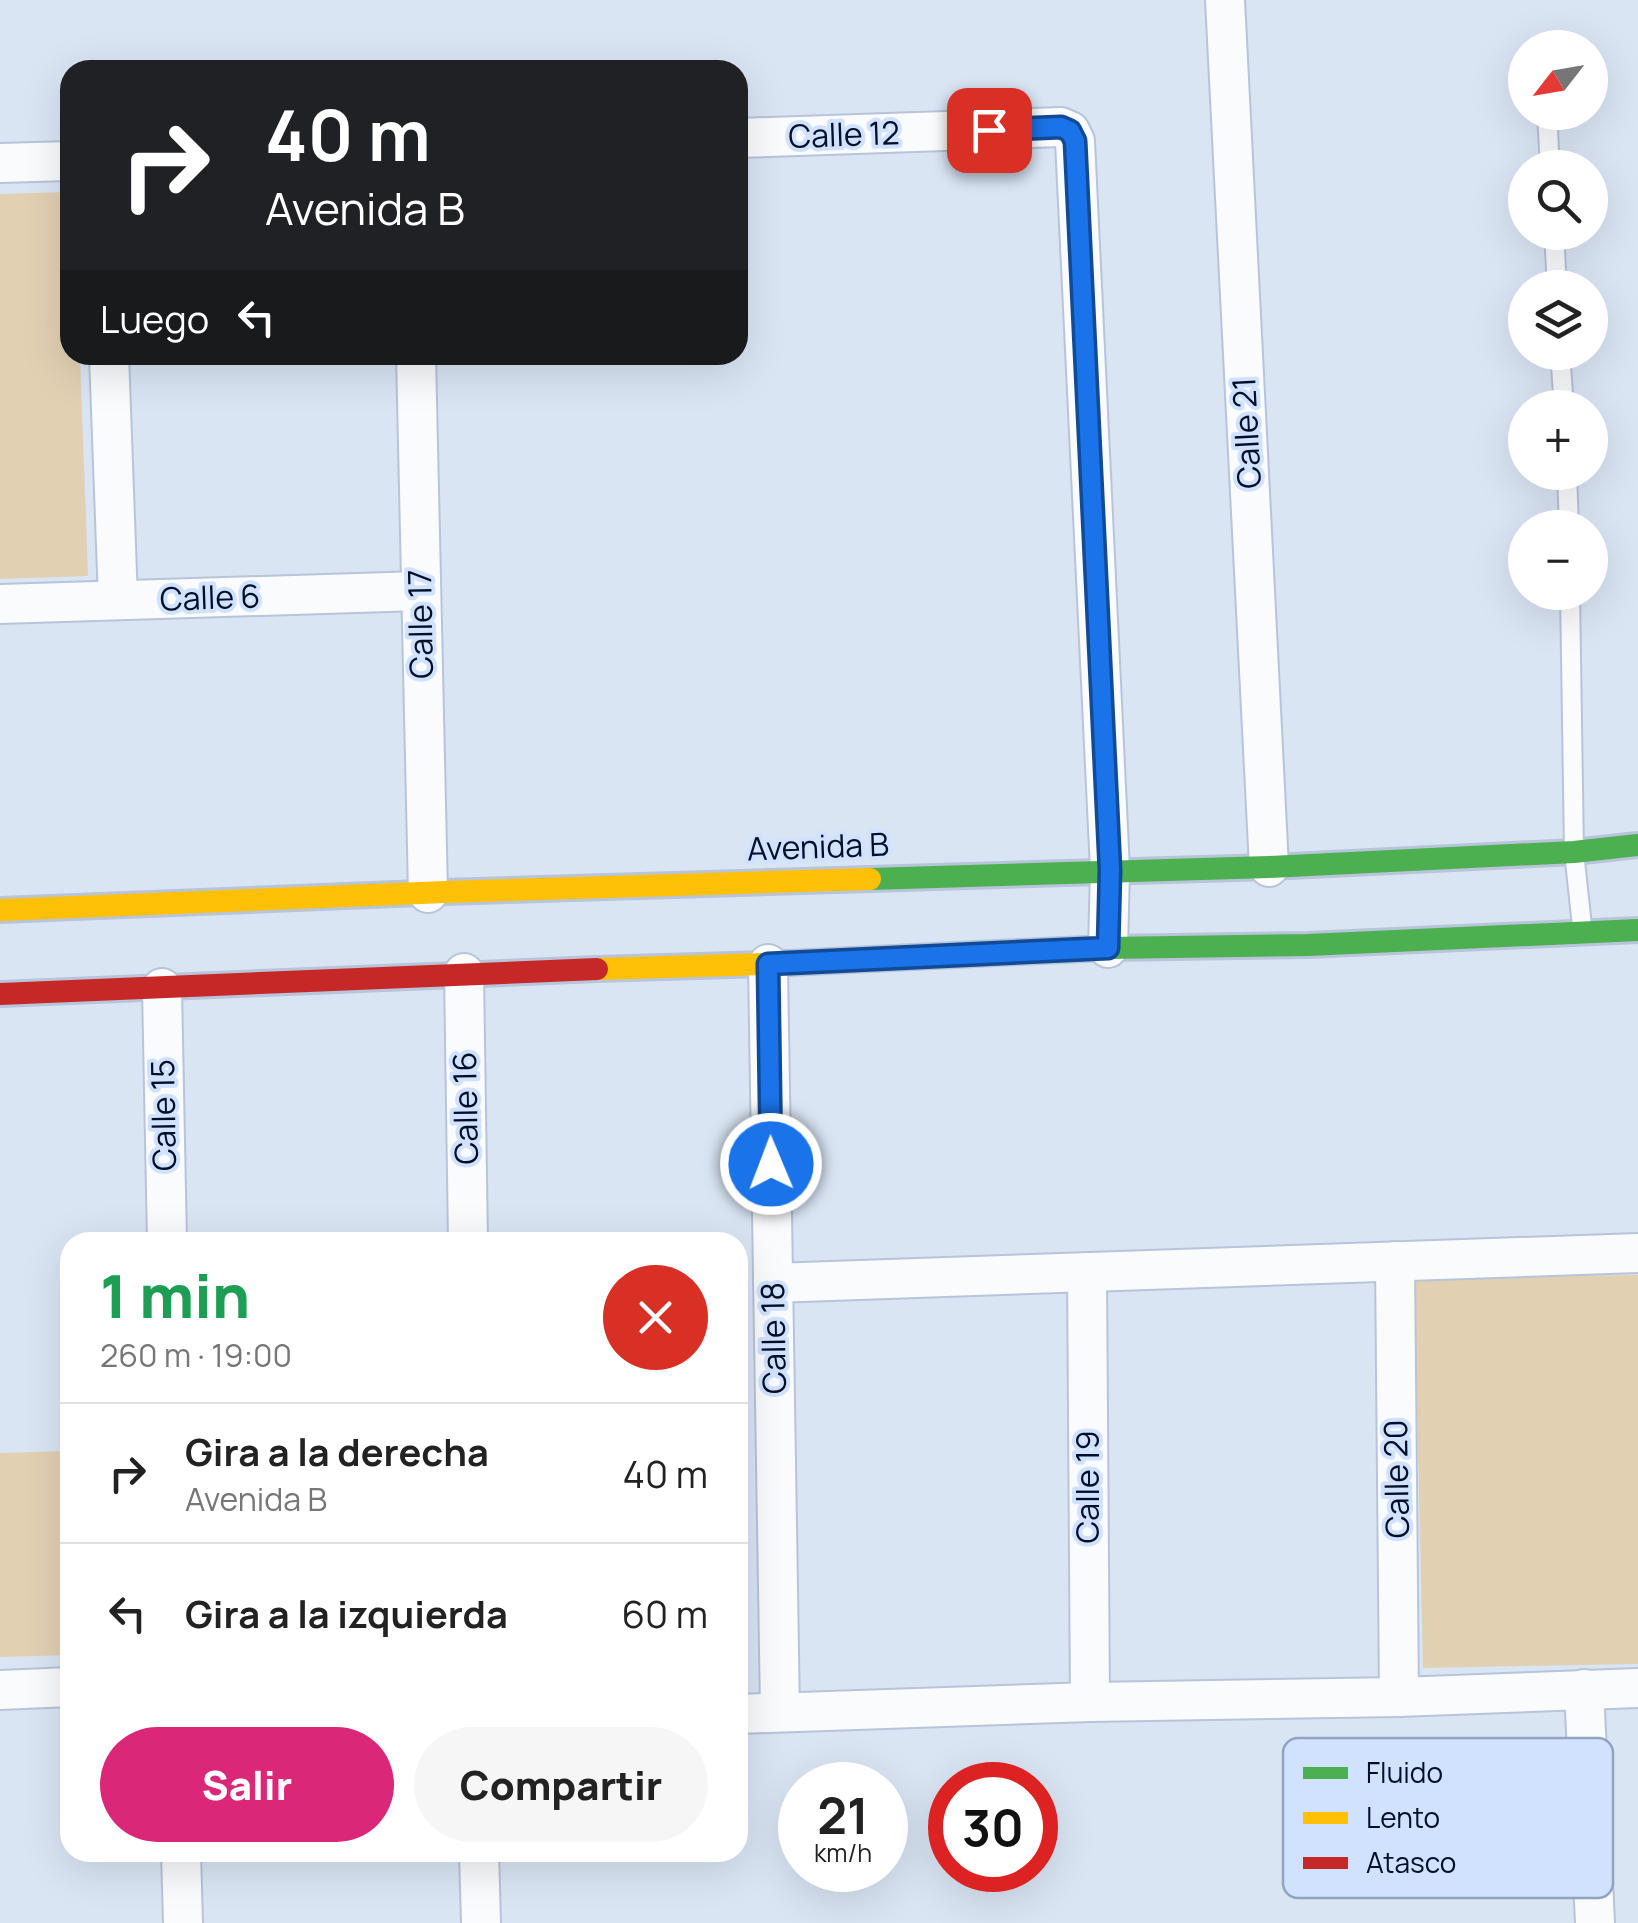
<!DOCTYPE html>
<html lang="es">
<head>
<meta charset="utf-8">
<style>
	body { margin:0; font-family:Manrope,sans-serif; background:#f6f6f6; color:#222; height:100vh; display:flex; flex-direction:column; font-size:38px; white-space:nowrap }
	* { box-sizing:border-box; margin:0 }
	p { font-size:32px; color:#767676 }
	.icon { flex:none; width:55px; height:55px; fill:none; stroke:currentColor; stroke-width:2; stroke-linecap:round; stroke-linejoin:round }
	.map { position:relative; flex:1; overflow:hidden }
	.sheet { position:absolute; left:60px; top:1232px; width:688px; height:630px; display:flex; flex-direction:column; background:#fff; border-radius:30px; box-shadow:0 10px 40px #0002 }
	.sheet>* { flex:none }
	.hud { position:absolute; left:60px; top:60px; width:688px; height:305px; border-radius:30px; box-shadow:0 10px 40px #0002; background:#202124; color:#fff; overflow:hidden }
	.needle { width:65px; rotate:239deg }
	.controls { position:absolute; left:1508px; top:30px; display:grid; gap:20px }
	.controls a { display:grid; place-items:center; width:100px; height:100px; border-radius:50%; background:#fff; box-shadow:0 10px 40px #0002; font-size:50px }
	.speed { position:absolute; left:778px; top:1762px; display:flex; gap:20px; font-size:50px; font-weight:700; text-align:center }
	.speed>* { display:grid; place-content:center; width:130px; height:130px; border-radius:50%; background:#fff; box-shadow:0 10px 40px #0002; line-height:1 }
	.speed small { font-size:25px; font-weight:400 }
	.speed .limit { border:15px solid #d22; background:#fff; color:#111 }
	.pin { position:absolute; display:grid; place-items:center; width:85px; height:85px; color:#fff; margin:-42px; border-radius:20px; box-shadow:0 5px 15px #0006 }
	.me { position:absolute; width:110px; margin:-55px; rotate:359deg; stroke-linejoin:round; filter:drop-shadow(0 0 8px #0008) }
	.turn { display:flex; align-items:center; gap:35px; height:210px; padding:0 40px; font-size:45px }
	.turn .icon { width:130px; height:130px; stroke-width:2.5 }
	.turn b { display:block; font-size:70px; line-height:85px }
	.then { display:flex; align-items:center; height:95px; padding:0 40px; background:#0003; gap:20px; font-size:38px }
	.round { display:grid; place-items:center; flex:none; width:105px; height:105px; border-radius:52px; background:#f6f6f6 }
	.overview { display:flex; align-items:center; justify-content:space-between; height:170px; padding:0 40px }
	h1 { font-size:60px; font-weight:800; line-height:75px; color:#1e9e55 }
	.action { display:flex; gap:20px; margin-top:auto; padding:20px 40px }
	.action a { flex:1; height:115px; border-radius:60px; background:#db2777; color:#fff; font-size:40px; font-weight:800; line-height:115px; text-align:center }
	.action a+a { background:#f6f6f6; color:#222 }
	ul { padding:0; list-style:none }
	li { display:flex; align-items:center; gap:30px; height:140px; padding:0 40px; border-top:2px solid #e0e0e0 }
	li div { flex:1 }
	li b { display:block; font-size:38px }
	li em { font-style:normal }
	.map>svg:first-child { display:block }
	.green { fill:#e2d0b3 }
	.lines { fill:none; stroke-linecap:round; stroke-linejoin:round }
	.lane-casing { stroke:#b7c4d9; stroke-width:22 }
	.street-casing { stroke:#b7c4d9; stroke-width:42 }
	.fast-casing { stroke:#b7c4d9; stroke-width:28 }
	.slow-casing { stroke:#b7c4d9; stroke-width:28 }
	.jam-casing { stroke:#b7c4d9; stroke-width:28 }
	.lane { stroke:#f9fbfd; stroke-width:18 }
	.street { stroke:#f9fbfd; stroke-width:38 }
	.fast { stroke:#4caf50; stroke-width:22 }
	.slow { stroke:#ffc107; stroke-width:22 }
	.jam { stroke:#c62828; stroke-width:22 }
	.route-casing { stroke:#114b97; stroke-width:25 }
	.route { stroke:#1a73e8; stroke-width:18 }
	.labels { text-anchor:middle; stroke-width:8; stroke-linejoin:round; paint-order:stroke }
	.street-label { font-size:32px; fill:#020f27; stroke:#d0e2ff }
	.key { fill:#d0e2ff; stroke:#92a3be; stroke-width:2.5 }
	.key-label { font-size:28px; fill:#020f27 }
</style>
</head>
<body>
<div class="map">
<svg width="1638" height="1923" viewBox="0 0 1638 1923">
	<rect width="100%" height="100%" fill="#dae5f4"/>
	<g class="green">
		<path d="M70 192V355H80L88 576 0 579V194Z"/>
		<path d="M1638 1275V1664L1423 1668 1414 1278Z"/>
		<path d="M70 1451V1655L0 1657V1453Z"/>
	</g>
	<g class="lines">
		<defs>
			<g id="lane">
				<path d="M1547 112 1550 168"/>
				<path d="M1554 232 1557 288"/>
				<path d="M1560 352 1564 408"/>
				<path d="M1567 472 1569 528"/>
				<path d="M1570 592 1574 852 1582 926"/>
			</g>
			<g id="street">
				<path d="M1225 0 1269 867"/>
				<path d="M738 138 1061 127 1070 131 1075 141 1110 870 1108 948"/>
				<path d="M0 163 70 161"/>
				<path d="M109 355 118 600"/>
				<path d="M416 355 428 893"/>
				<path d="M0 604 420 591"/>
				<path d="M768 964 780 1712"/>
				<path d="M464 973 468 1242"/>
				<path d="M162 988 167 1242"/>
				<path d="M1395 1261 1399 1697"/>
				<path d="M1087 1272 1090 1702"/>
				<path d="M773 1283 1638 1253"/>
				<path d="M1584 1689 1595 1923"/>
				<path d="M0 1690 70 1687"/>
				<path d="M738 1714 1090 1702 1399 1697 1638 1688"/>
				<path d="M181 1852 183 1923"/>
				<path d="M479 1852 481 1923"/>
			</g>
			<g id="fast">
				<path d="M870 879 1269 867 1574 852 1638 845"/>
				<path d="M1019 952 1108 948 1308 945 1638 930"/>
			</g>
			<g id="slow">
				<path d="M0 910 445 892 870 879"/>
				<path d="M597 969 768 964 1019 952"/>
			</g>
			<path id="jam" d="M0 994 597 969"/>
		</defs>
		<use href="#lane" class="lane-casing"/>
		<use href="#street" class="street-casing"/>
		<use href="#fast" class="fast-casing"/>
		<use href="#slow" class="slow-casing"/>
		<use href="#jam" class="jam-casing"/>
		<use href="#lane" class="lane"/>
		<use href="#street" class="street"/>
		<use href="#fast" class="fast"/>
		<use href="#slow" class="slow"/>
		<use href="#jam" class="jam"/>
	</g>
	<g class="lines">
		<defs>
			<path id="route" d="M771 1164 768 964 1108 948 1110 870 1075 141 1070 131 1061 127 989 130"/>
		</defs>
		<use href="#route" class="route-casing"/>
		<use href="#route" class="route"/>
	</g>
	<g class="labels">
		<g class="street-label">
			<text transform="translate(844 135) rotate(-2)" y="11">Calle 12</text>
			<text transform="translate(1247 433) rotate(-93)" y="11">Calle 21</text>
			<text transform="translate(210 598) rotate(-2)" y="11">Calle 6</text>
			<text transform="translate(421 624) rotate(-91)" y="11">Calle 17</text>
			<text transform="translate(818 847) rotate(-2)" y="11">Avenida B</text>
			<text transform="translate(466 1108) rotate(-91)" y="11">Calle 16</text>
			<text transform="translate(164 1115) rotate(-91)" y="11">Calle 15</text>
			<text transform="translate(774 1338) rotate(-91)" y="11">Calle 18</text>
			<text transform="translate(1397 1479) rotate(-91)" y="11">Calle 20</text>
			<text transform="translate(1088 1487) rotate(-90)" y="11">Calle 19</text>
		</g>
	</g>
	<rect x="1283" y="1738" width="330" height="160" rx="15" class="key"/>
	<rect x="1303" y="1767" width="45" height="12" fill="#4caf50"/>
	<rect x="1303" y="1812" width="45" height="12" fill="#ffc107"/>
	<rect x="1303" y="1857" width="45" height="12" fill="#c62828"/>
	<g class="key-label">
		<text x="1366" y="1783">Fluido</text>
		<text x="1366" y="1828">Lento</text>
		<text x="1366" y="1873">Atasco</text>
	</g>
</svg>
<div class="controls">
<a><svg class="needle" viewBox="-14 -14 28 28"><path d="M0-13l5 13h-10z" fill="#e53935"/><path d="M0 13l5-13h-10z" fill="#767676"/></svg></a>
<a><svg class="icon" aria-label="search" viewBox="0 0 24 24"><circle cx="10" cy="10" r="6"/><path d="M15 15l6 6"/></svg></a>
<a><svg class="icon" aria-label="layers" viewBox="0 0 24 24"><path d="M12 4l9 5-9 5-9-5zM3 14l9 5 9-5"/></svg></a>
<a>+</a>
<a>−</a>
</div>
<div class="speed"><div>21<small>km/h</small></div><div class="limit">30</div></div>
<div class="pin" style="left:989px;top:130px;background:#d93025"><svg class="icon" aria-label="arrive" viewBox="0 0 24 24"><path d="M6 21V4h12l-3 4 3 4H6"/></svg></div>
<svg class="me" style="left:771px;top:1164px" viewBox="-20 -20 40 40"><circle r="17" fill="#1a73e8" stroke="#fff" stroke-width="3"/><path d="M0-11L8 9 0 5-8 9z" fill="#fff"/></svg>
<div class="hud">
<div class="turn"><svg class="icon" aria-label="right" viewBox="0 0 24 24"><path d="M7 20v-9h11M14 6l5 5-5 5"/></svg><div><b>40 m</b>Avenida B</div></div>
<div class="then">Luego<svg class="icon" aria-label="left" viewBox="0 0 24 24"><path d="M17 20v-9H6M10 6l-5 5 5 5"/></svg></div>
</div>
<section class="sheet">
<div class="overview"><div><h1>1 min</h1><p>260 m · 19:00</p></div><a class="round" style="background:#d93025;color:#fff"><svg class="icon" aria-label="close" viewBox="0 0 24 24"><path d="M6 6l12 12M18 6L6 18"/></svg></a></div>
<ul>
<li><svg class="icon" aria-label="right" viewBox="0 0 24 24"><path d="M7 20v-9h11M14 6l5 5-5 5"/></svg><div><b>Gira a la derecha</b><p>Avenida B</p></div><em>40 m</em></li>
<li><svg class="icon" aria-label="left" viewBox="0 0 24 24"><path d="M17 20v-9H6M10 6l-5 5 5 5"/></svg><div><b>Gira a la izquierda</b></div><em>60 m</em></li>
</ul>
<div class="action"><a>Salir</a><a>Compartir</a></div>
</section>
</div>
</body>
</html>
